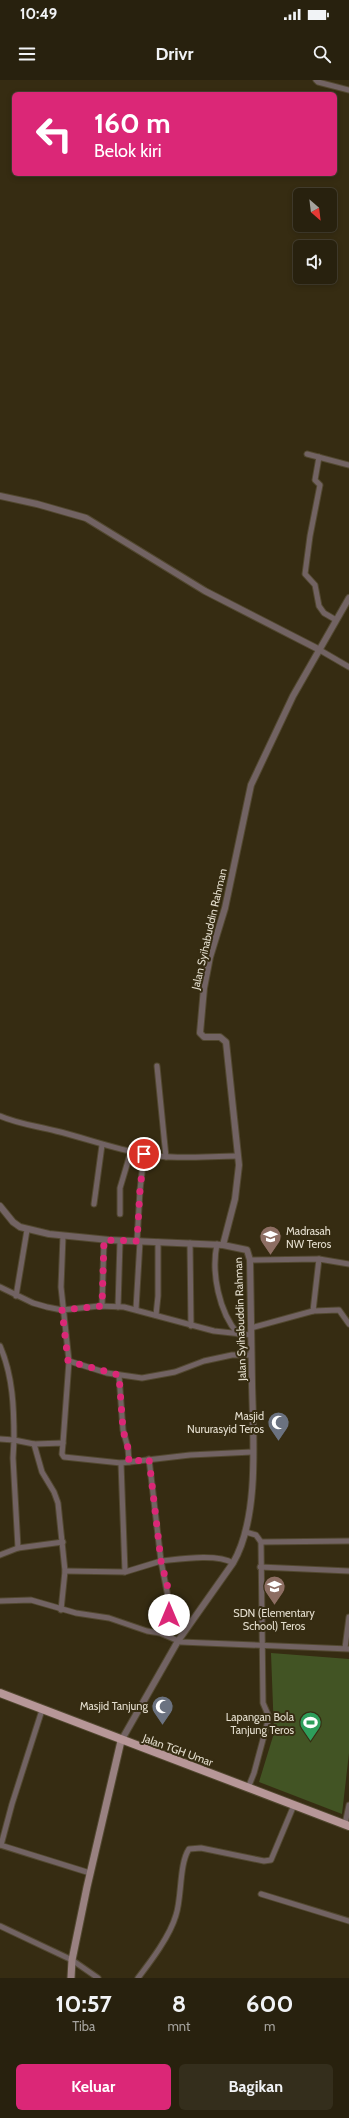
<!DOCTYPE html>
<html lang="id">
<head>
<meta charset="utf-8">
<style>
	body { margin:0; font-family:Cabin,sans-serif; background:#342e1c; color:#f1f3f6; height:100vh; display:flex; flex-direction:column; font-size:15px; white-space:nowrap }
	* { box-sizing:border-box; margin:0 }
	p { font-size:13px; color:#a5a39e }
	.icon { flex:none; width:22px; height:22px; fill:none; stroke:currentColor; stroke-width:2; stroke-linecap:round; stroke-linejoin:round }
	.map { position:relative; height:1898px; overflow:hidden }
	.sheet { display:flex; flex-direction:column; background:#28210e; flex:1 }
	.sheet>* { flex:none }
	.top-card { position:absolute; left:12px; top:12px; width:325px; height:84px; border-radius:6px; box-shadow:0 2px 6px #0003,0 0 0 1px #443e2e; background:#db2777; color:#fff; overflow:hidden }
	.needle { width:26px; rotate:152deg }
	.fabs { position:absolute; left:293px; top:108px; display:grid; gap:8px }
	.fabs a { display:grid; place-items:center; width:44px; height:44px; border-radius:6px; background:#28210e; box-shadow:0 2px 6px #0003,0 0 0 1px #443e2e; font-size:20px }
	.pin { position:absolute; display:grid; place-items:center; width:34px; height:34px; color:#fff; margin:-17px; border:2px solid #fff; border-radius:50%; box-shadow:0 1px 4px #0007 }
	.me { position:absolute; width:44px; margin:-22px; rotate:0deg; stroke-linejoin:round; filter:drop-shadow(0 0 3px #0008) }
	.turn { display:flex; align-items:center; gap:14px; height:84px; padding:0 16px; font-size:18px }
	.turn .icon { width:52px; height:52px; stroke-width:2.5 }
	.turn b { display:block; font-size:28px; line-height:34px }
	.eta { display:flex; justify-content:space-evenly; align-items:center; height:68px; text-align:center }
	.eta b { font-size:24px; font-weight:700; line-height:28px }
	.cta { display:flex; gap:8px; margin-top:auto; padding:8px 16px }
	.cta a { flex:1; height:46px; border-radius:6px; background:#db2777; color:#fff; font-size:16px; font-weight:700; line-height:46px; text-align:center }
	.cta a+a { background:#342e1c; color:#f1f3f6 }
	.status { display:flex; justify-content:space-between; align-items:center; height:28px; padding:0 20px; background:#28210e; direction:ltr }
	.status svg { height:11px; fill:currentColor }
	header { display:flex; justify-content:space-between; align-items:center; height:52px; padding:0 16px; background:#28210e; font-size:18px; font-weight:700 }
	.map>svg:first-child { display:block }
	.green { fill:#425424 }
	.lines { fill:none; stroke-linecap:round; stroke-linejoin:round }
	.minor-casing { stroke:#524830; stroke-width:7 }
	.tertiary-casing { stroke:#524830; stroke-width:8 }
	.secondary-casing { stroke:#524830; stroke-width:9 }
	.primary-casing { stroke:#524830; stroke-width:10 }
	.minor { stroke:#726363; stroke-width:5 }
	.tertiary { stroke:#726363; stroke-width:6 }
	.secondary { stroke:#998181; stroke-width:7 }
	.primary { stroke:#b79798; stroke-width:8 }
	.route { stroke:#db2777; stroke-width:7; stroke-dasharray:0 12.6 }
	.labels { text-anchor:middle; stroke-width:4; stroke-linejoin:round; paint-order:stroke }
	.street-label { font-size:11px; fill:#e4dece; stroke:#362c12 }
	.poi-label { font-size:11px; fill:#e4dece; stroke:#362c12; text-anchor:end }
</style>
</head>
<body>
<div class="status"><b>10:49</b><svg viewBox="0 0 49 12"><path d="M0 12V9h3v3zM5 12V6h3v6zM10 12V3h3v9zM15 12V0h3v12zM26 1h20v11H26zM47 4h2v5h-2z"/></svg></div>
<header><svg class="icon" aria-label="menu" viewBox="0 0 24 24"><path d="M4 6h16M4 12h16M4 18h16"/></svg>Drivr<svg class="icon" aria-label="search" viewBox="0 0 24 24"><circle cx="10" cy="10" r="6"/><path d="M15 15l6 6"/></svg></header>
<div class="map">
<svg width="349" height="1898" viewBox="0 0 349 1898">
	<rect width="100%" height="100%" fill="#362c12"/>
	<path class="green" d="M271 1573 349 1579V1673L342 1734 259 1702 274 1653Z"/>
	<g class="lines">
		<defs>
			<g id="minor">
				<path d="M316 0 318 2 349 10"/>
				<path d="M307 374 349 385"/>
				<path d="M319 377 315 400 320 405 310 456 305 494 315 505 319 526 324 533 336 540"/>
				<path d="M318 569 349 587"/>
				<path d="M157 986 166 1077"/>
				<path d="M0 1036C18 1044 37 1046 56 1051 85 1058 114 1069 144 1074 175 1080 207 1076 238 1076"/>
				<path d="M94 1124 102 1065"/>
				<path d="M120 1134V1108L131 1071"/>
				<path d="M137 1161 140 1110 144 1075"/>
				<path d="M190 1163 191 1246"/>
				<path d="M217 1164C211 1193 219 1232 238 1254"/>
				<path d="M319 1179 313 1231 339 1230 349 1244"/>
				<path d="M250 1180 319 1179 349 1184"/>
				<path d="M0 1207 33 1223 47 1227 62 1230 99 1226 124 1227 214 1251 251 1255"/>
				<path d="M16 1216 27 1150"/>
				<path d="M102 1226 104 1160"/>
				<path d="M118 1227 120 1161"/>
				<path d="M136 1229 140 1161"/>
				<path d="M156 1235 158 1216V1162"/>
				<path d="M251 1248 313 1231"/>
				<path d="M0 1266C13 1296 14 1328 14 1360L34 1364 63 1363 62 1374 64 1377 121 1383 190 1375 252 1372"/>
				<path d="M69 1281 107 1293 142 1298 175 1292 204 1281 232 1275H251"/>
				<path d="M119 1295 123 1350 128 1368 129 1382"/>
				<path d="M0 1359 14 1360 13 1378 18 1468"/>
				<path d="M63 1363 69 1281 61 1207 63 1156"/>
				<path d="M34 1364 42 1392 54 1412 58 1423 65 1491 61 1530"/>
				<path d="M149 1379 161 1481C180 1479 217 1473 233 1483"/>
				<path d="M121 1383 125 1492"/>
				<path d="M246 1452 256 1455 261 1462 263 1623 269 1637 254 1693 248 1708"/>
				<path d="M261 1462 349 1461"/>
				<path d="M0 1475 18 1468 63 1462"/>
				<path d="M260 1487 349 1491"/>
				<path d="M65 1491 125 1492 161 1481 170 1527 166 1555"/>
				<path d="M0 1521 31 1520 76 1533 109 1538 147 1551 160 1553 181 1562 349 1569"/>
				<path d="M345 1568 349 1537"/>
				<path d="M345 1744 349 1725"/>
				<path d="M0 1765 90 1793"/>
				<path d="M1 1765 12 1724 42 1630"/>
				<path d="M261 1814 349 1841"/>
				<path d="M0 1846 72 1880 98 1898"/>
				<path d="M138 1898C151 1881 170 1856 176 1835 182 1817 179 1784 189 1769L201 1768 264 1781 271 1780 294 1725"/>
			</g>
			<g id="tertiary">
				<path d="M0 416 37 424 86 438 205 511 318 569"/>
				<path d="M0 1126 13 1142 20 1147 49 1154 109 1160 223 1165"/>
				<path d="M121 1661 178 1561 233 1483C260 1437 253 1355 252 1303 251 1262 251 1221 250 1180L247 1170 223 1165 235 1119 239 1085 226 962 220 957H204L200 953 204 908 210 877 225 828 251 705 293 616 349 518"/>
			</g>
			<path id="secondary" d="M71 1898 72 1880 87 1807 121 1661"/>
			<path id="primary" d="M0 1613 349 1746"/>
		</defs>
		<use href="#minor" class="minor-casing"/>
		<use href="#tertiary" class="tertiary-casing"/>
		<use href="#secondary" class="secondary-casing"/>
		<use href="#primary" class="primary-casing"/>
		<use href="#minor" class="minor"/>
		<use href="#tertiary" class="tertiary"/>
		<use href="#secondary" class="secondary"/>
		<use href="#primary" class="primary"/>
	</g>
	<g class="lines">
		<path class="route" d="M144 1074 140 1110 137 1161 104 1160 102 1226 62 1230 68 1281 119 1295 123 1350 128 1368 129 1382 149 1379 161 1481 169 1512V1535"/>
	</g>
	<defs>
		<symbol id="school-pin" viewBox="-11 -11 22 30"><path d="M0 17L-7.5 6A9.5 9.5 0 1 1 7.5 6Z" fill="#8d6e63" stroke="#362c12"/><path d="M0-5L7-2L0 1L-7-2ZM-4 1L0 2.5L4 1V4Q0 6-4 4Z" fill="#fff"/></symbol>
		<symbol id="mosque-pin" viewBox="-11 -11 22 30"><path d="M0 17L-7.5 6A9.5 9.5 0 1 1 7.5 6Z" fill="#6b7280" stroke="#362c12"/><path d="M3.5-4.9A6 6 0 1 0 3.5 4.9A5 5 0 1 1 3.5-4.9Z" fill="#fff"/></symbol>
		<symbol id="stadium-pin" viewBox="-11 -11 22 30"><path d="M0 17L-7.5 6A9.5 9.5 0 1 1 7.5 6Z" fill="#2e9e5b" stroke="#362c12"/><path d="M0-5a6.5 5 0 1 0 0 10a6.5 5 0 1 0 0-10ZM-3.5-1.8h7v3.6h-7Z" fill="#fff"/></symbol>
	</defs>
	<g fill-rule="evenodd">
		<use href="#school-pin" x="258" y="1144" width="25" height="34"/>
		<use href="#mosque-pin" x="266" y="1330" width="25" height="34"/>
		<use href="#school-pin" x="262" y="1494" width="25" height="34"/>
		<use href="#mosque-pin" x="150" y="1614" width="25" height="34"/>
		<use href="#stadium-pin" x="298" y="1630" width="25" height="34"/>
	</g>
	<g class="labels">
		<g class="street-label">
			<text transform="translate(209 849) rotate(-77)" y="4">Jalan Syihabuddin Rahman</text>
			<text transform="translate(240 1239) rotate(-92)" y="4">Jalan Syihabuddin Rahman</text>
			<text transform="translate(178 1670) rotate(20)" y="4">Jalan TGH Umar</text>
		</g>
		<g class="poi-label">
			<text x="286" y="1155" text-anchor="start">Madrasah<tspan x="286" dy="13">NW Teros</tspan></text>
			<text x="264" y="1340">Masjid<tspan x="264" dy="13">Nururasyid Teros</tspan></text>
			<text x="274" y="1537" text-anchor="middle">SDN (Elementary<tspan x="274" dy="13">School) Teros</tspan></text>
			<text x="148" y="1630">Masjid Tanjung</text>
			<text x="294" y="1641">Lapangan Bola<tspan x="294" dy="13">Tanjung Teros</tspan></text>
		</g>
	</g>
</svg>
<div class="fabs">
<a><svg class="needle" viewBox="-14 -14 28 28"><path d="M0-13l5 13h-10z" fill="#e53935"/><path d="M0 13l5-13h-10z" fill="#a5a39e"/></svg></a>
<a><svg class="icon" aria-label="sound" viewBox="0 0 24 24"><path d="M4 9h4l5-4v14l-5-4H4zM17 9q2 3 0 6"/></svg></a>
</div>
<div class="pin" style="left:144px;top:1074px;background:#d93025"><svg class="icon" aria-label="arrive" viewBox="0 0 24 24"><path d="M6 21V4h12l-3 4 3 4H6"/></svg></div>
<svg class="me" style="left:169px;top:1535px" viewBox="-20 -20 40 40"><circle r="19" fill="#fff"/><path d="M0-13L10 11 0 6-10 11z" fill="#db2777"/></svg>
<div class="top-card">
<div class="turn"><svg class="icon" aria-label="left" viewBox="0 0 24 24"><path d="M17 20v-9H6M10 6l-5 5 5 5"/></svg><div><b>160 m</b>Belok kiri</div></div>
</div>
</div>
<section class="sheet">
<div class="eta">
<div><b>10:57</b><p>Tiba</p></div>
<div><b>8</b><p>mnt</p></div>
<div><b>600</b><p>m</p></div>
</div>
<div class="cta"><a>Keluar</a><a>Bagikan</a></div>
</section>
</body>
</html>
